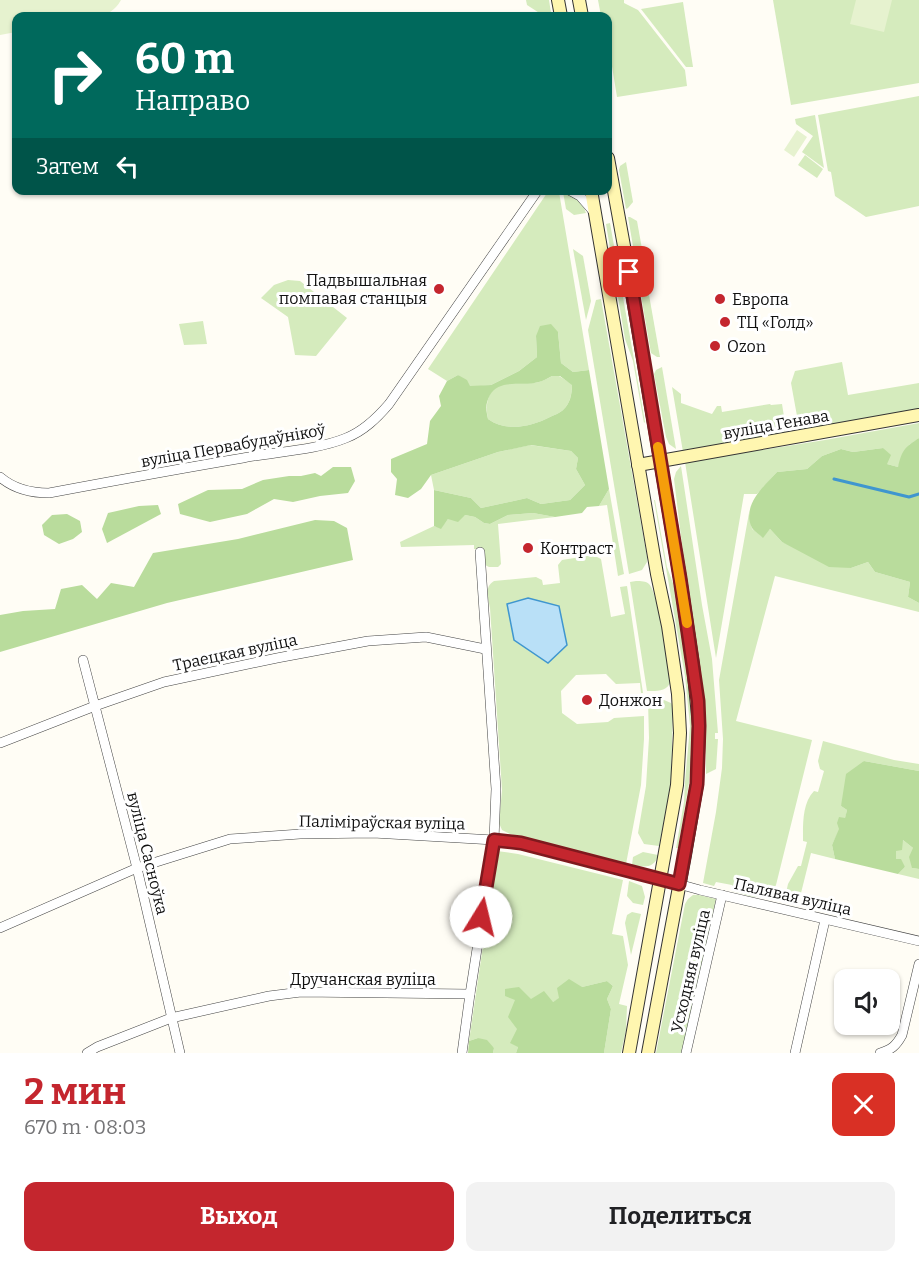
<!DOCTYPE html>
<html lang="ru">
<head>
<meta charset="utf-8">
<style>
	body { margin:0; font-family:Bitter,serif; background:#f2f2f2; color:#202124; height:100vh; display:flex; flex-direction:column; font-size:22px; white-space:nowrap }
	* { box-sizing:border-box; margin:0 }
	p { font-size:20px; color:#757577 }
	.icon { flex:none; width:33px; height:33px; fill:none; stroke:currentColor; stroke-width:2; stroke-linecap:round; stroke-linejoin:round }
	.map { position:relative; height:1053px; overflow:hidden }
	.drawer { display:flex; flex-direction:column; background:#fff; flex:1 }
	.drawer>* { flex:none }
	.hud { position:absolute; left:12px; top:12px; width:600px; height:183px; border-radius:12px; box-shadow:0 2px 4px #0004; background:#00695c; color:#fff; overflow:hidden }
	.controls { position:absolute; left:834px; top:969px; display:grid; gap:12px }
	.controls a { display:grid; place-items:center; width:66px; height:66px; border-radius:12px; background:#fff; box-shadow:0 2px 4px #0004; font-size:30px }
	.pin { position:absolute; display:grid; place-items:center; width:51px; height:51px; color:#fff; margin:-26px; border-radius:12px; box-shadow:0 3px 9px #0006 }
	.me { position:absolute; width:66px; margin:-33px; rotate:9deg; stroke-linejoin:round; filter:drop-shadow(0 0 4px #0008) }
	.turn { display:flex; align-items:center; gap:21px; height:126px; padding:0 24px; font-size:27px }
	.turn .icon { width:78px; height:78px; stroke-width:2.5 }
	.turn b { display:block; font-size:42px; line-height:51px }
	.then { display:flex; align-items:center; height:57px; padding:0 24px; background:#0003; gap:12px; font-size:22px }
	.round { display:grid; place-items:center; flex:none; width:63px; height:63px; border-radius:12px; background:#f2f2f2 }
	.overview { display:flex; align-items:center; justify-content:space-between; height:102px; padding:0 24px }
	h1 { font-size:36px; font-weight:700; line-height:45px; color:#c4262e }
	.primary-button { display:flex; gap:12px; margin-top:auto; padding:12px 24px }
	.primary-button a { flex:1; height:69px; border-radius:12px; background:#c4262e; color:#fff; font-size:24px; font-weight:700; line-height:69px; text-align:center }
	.primary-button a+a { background:#f2f2f2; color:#202124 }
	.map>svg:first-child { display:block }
	.green { fill:#d5ebbd; fill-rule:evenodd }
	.forest { fill:#b9dc9c; fill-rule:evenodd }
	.pitch { fill:#e6f2cf }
	.water { fill:#b9e0f7; stroke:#3f96cf; stroke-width:1.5 }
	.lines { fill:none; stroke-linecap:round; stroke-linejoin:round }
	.stream { stroke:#3f96cf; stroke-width:3 }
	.street-casing { stroke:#444; stroke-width:10 }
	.secondary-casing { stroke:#333; stroke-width:14 }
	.street { stroke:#fff; stroke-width:9 }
	.secondary { stroke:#fff6b0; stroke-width:12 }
	.route-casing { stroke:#7f191e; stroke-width:15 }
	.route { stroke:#c4262e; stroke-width:10 }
	.slow { stroke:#f59e0b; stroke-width:10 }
	.poi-dot { fill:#c4262e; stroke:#fff; stroke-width:2 }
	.labels { text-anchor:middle; stroke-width:6; stroke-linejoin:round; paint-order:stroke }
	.poi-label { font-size:16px; fill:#111; stroke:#fff; text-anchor:start }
	.street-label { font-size:16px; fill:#111; stroke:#fff }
</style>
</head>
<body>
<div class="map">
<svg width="919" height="1053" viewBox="0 0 919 1053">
	<rect width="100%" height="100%" fill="#fffdf5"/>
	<g class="green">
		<path d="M526 0H549L551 13 544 16 527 5Z"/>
		<path d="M598 0H624V3L638 10 685 70 687 86 617 97 609 48H608V16H601Z"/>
		<path d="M773 0H919V83L791 105Z"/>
		<path d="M683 2 693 67H686L641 9Z"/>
		<path d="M919 96V206L866 217 835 196 831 172 828 171 818 115Z"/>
		<path d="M815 115 824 168 802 152 813 136 796 124 795 119Z"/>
		<path d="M805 155 823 169 817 178 798 165Z"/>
		<path d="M626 162 633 202 628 208 626 209 619 170 620 166Z"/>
		<path d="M551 192H559L589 370 573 372 561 363 558 332 536 336 537 357 519 371 491 385 470 387 458 375 447 381 428 369 547 193Z"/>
		<path d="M563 192C574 196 582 201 586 213L574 215 566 209Z"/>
		<path d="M628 217H630L637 221 644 260 634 252Z"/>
		<path d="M610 223 645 422 644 423 633 361 625 339 606 224Z"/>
		<path d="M573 249 583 256 591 301 586 320Z"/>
		<path d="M643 278H646L660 357H657L651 353 639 284Z"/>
		<path d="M288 280 300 281 347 318 316 356 295 355 288 317 261 298 274 285Z"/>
		<path d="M601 299 647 557V562L642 570 629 574 588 330 596 300Z"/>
		<path d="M203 321 207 344 184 345 179 324Z"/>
		<path d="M842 362 848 395 919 383V410L804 430 801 429 799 427 791 383 795 371Z"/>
		<path d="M662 367 676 449 669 444 666 437 654 374 656 370Z"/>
		<path d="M552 376H559L572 384C572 394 570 404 563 410 560 413 554 415 550 417 531 427 506 432 488 419 485 406 487 391 500 385 509 382 525 384 534 383 541 382 547 379 552 376Z"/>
		<path d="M672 387 681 394V403L712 414 717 406H721L722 412 770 404 771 405 782 404 786 429 783 434 683 452Z"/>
		<path d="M919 423V438L909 445 898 467 887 464 883 448 853 452 841 449 822 456 807 469 777 472 757 494H744L716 658 685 462 825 440Z"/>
		<path d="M530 445 571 451 578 458 576 469 585 485 570 500 541 504 527 498 481 508 471 498 434 490 431 475 498 452Z"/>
		<path d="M681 466 702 605 712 659 718 733H715V739H718L716 769 706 774 705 719 702 684 686 577 674 479 676 472Z"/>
		<path d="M609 489 624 574 618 576 607 505 599 506Z"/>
		<path d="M654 500H655L667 567 674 586 689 675 694 726 689 783 678 848H676L684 802 685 782 690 726 685 676Z"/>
		<path d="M533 513 555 517 498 524 501 564 498 567H489L485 565 483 549H474V545L401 547 400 542 434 526 441 528 448 519 465 515 475 517 484 523 490 524 508 515Z"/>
		<path d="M749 513 752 529 763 537 770 529 782 542 851 568 868 562 875 572 910 582 908 597 919 603V612L775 576 736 721 812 740 776 885C767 905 748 895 732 891V885L716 882 714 886 703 883 716 812 722 768 723 739 719 680Z"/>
		<path d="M593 555 601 559 611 617 625 614 620 587 627 586 643 693H641L640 683 616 684 606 674 576 675 561 691 562 713 577 724 608 722 614 718 644 716V739L641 785 626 864 510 834 502 830 499 823 502 790 490 608C488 597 484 587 494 581L536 577 542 580 543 585 560 583 558 565 562 560ZM528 598 559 606 567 645Z"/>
		<path d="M636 581C641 581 646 581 649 584 658 592 668 665 671 681 667 692 657 691 647 691L630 582Z"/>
		<path d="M664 700 671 703 673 707 671 786 659 846 644 844 638 833 646 786 649 738 648 701Z"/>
		<path d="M823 741 894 760 919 764V771L864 761 841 806 847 810 845 819 832 845 835 859 811 853 798 905 784 902 788 884 798 866H801L807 842 803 841C803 825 802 803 814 791L818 792 824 771 820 769 818 761Z"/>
		<path d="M903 840 913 848 912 868 919 869V879L898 874 905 867 896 860V851Z"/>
		<path d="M497 851 518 854 623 880 612 934 623 936 628 965 619 1004 627 1006 626 1030 621 1053H604L611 1009 607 999 613 986 607 981 582 987 553 1002 531 999 516 1000 518 1047 516 1053H493L494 1048 478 1038 469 1041Z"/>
		<path d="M643 852 658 855C655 869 643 867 632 865L633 857Z"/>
		<path d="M629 881 642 886 645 897 643 905 633 903 627 896Z"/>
		<path d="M693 895H699L716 899 682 1053H656L685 904 688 899Z"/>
		<path d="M632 912 641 914 631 955 625 923 627 915Z"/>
	</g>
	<g class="forest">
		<path d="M551 324 558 332 561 363 573 372 589 370 609 489 599 506 587 507 582 513 555 517 533 513 508 515 490 524 484 523 475 517 465 515 458 522 448 519 441 529 434 526V490L471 498 481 508 527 498 541 504 570 500 585 485 576 469 578 458 571 451 531 445 498 452 431 475 421 489 408 498 395 495 397 479 391 472V459L427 444 430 421 441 406 439 396 447 381 458 375 467 380 470 386 491 385 519 371 537 357 536 336 540 326ZM552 376H560L572 385C572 394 570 404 563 410 560 413 554 415 550 417 531 427 506 432 488 419 486 410 485 404 490 395 499 378 523 387 539 382 543 381 548 378 552 376Z"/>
		<path d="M919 438V603L908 597 910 582 875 572 868 562 851 568 829 567 782 542 770 529 763 538C760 535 754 531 752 528 741 506 764 486 777 472L807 469 822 456 841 449 853 452 883 448 891 455 887 464 898 467C902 450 905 447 919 438Z"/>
		<path d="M333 467H351L355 481 348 493 320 496 293 502 274 499 247 514 210 522 180 514 178 504 208 490 242 489 263 480 289 476H301L315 473 321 476Z"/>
		<path d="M158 505 161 514 107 543 102 529 108 513 139 506Z"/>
		<path d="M67 514 80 521 82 532 73 539 59 544 44 535 42 525 52 515Z"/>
		<path d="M315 520 334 521 347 528 353 560 167 603 0 652V615L23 611 55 609 61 589 82 585 97 599 111 583 134 587 153 553 238 539Z"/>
		<path d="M864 761 919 771V869L912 868 909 857 913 848 903 840 902 850 896 851V859H901L905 867 898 874 835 859 832 845 839 829 837 823 839 817 845 818 847 810 841 806 846 774Z"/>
		<path d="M569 979 582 987 607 981 613 986 607 999 611 1009 604 1053H516L518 1047 510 1043 517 1029 508 1017 515 1000 505 996V989L519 987 531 999 544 991 553 1002 559 998 557 988Z"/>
		<path d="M478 1038 487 1040 494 1048 493 1053H468L469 1041Z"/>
	</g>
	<g class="pitch">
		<path d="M0 0H121C115 11 108 14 96 16H16V32L0 35Z"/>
		<path d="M856 0H892L884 32 850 24Z"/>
		<path d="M797 130 807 137 794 157 784 150Z"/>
	</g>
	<path class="water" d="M528 598 559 606 567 645 548 663 514 640 507 604Z"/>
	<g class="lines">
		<path class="stream" d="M834 479 909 497 919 494"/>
		<defs>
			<g id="street">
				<path d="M569 190 580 196 594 212"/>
				<path d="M0 477C14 489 31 493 49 493 113 481 178 469 243 458 274 452 317 450 346 438 364 431 377 418 389 404L538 190"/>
				<path d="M83 660 137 868 180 1053"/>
				<path d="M0 743 95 706 164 682 277 658 368 641 426 637 485 649"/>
				<path d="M0 928 137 868 230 839 300 834 373 833 494 840 521 843 628 870 700 890 919 941"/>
				<path d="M87 1053 97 1047 171 1018 269 996 301 992 470 994"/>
				<path d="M462 1053 470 994 494 840 496 789 480 552"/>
				<path d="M686 1053 722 895"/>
				<path d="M795 1053 825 920"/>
				<path d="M880 1053C891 1050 896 1046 902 1035L919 964"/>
			</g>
			<g id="secondary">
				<path d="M558 0 561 16"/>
				<path d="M579 0 582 16"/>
				<path d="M608 158 626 257 680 578 693 665 699 726 697 784 685 855 648 1053"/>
				<path d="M591 190 657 574 668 626 678 694 680 733 677 785 629 1053"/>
				<path d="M638 465 919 415"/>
			</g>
		</defs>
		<use href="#street" class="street-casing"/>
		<use href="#secondary" class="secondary-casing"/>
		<use href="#street" class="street"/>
		<use href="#secondary" class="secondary"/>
	</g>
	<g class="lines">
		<defs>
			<path id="route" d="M481 917 494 840 521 843 679 884 697 784 699 726 698 701 680 578 629 272"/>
		</defs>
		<use href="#route" class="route-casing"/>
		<use href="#route" class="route"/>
		<path class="slow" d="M658 447 687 623"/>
	</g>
	<g class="poi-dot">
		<circle cx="439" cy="289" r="6"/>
		<circle cx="720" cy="299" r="6"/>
		<circle cx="725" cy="322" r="6"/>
		<circle cx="715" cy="346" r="6"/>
		<circle cx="528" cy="548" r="6"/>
		<circle cx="587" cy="700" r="6"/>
	</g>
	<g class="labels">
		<g class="poi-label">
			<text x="427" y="286" text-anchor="end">Падвышальная<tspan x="427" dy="18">помпавая станцыя</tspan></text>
			<text x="732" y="305">Европа</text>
			<text x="737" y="328">ТЦ «Голд»</text>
			<text x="727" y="352">Ozon</text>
			<text x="540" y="554">Контраст</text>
			<text x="599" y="706">Донжон</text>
		</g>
		<g class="street-label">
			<text transform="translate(776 424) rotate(-10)" y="6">вуліца Генава</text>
			<text transform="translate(233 445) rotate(-10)" y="6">вуліца Первабудаўнікоў</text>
			<text transform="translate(235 652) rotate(-12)" y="6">Траецкая вуліца</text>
			<text transform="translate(382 822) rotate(1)" y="6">Паліміраўская вуліца</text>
			<text transform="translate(148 853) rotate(76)" y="6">вуліца Сасноўка</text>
			<text transform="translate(793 896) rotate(13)" y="6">Палявая вуліца</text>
			<text transform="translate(690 971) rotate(-77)" y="6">Усходняя вуліца</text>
			<text x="363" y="985">Дручанская вуліца</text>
		</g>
	</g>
</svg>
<div class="controls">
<a><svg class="icon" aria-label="sound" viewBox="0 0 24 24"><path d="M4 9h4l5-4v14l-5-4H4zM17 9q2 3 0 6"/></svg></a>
</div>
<div class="pin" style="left:629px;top:272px;background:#d93025"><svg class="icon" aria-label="arrive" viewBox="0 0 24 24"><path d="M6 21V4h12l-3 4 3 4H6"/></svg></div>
<svg class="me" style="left:481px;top:917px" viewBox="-20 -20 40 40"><circle r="19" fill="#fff"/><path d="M0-13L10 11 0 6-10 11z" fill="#c4262e"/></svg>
<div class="hud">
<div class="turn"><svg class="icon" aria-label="right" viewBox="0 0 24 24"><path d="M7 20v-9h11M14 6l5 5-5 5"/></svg><div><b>60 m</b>Направо</div></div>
<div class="then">Затем<svg class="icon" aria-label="left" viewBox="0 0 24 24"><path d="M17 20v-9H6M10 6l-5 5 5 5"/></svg></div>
</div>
</div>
<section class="drawer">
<div class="overview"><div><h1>2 мин</h1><p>670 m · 08:03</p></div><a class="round" style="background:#d93025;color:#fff"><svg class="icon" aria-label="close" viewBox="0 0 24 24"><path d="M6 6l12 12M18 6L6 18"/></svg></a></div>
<div class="primary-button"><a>Выход</a><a>Поделиться</a></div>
</section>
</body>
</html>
